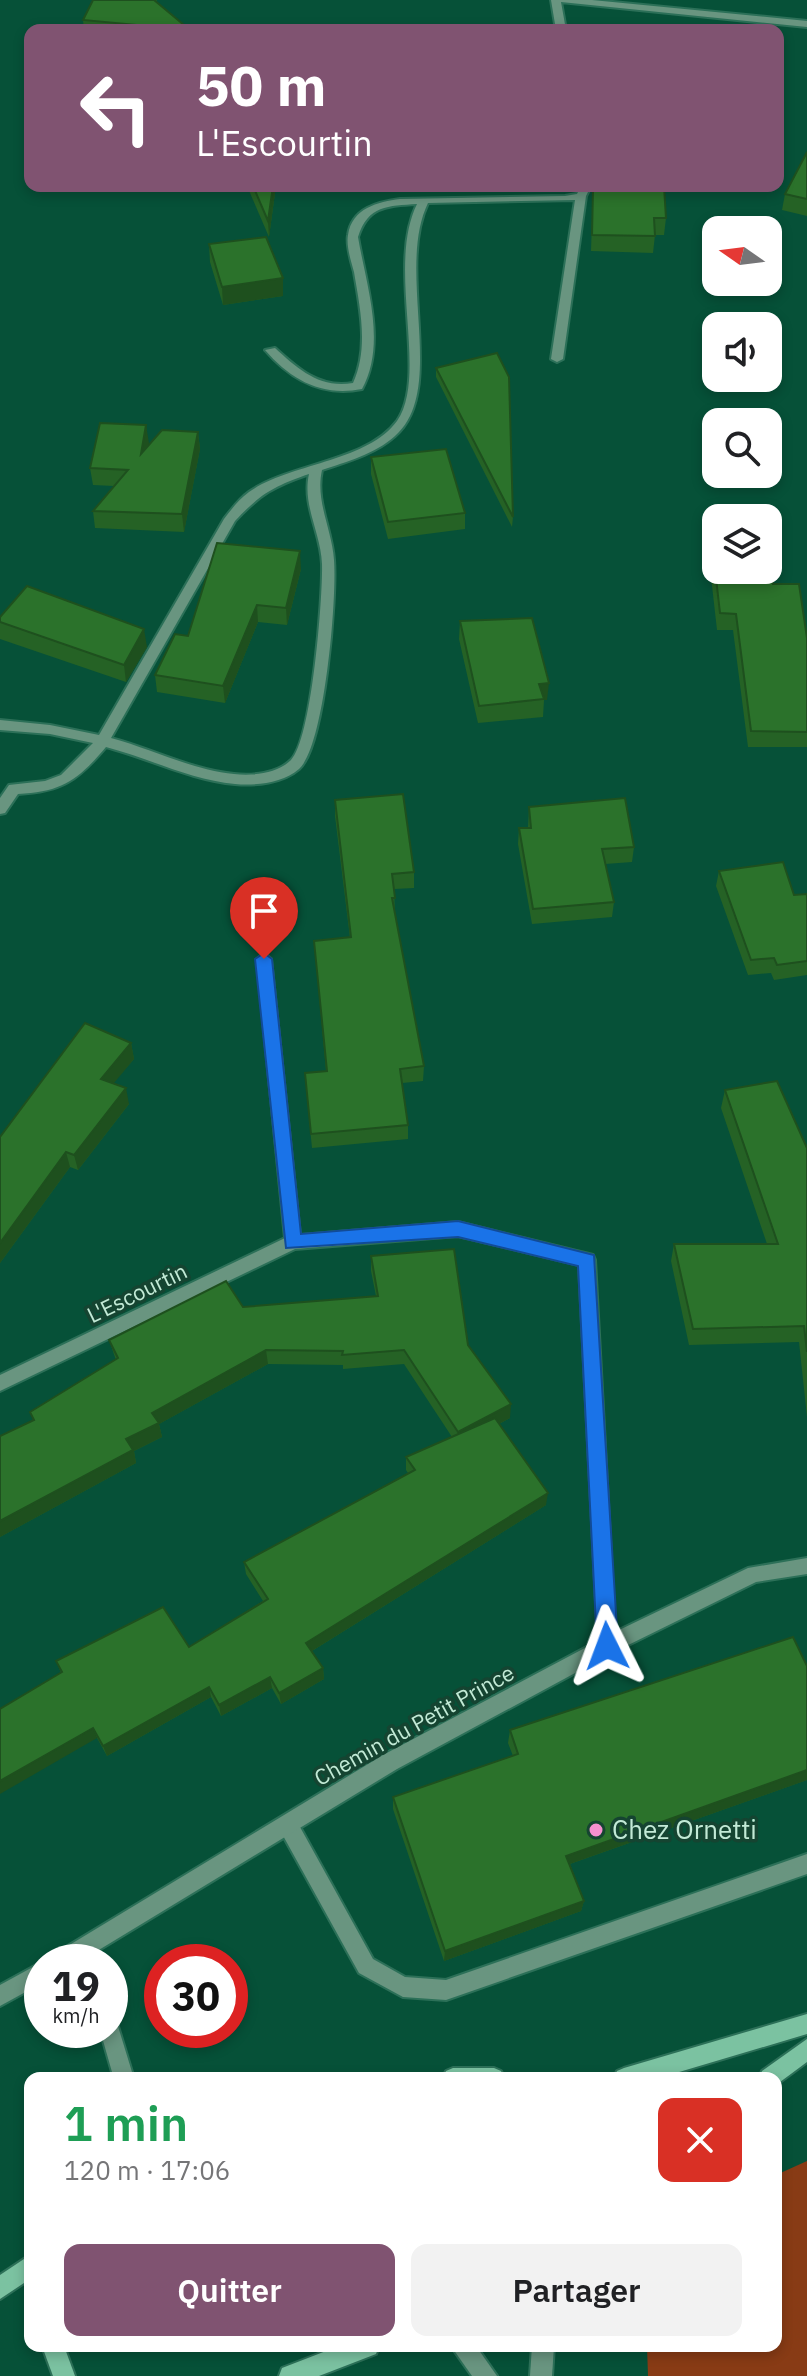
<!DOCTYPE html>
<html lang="fr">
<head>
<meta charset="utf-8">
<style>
	body { margin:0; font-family:"IBM Plex Sans",sans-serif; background:#f2f2f2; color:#202124; height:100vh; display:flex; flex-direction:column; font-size:30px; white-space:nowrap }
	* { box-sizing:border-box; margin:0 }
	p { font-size:26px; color:#757577 }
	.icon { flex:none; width:44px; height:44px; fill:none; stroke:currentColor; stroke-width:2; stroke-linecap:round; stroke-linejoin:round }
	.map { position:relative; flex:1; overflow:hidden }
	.sheet { position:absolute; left:24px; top:2072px; width:758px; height:280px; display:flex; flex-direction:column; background:#fff; border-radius:16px; box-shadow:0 4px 12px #0003 }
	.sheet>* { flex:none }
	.guide { position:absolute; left:24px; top:24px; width:760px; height:168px; border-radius:16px; box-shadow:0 4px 12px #0003; background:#805371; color:#fff; overflow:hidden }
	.needle { width:52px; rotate:284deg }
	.fabs { position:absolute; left:702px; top:216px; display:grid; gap:16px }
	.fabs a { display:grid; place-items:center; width:80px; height:80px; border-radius:16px; background:#fff; box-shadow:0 4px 12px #0003; font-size:40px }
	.speed { position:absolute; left:24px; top:1944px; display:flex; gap:16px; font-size:40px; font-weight:700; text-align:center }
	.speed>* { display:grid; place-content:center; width:104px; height:104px; border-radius:50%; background:#fff; box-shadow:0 4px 12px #0003; line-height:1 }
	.speed small { font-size:20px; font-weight:400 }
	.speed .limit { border:12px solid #d22; background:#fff; color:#111 }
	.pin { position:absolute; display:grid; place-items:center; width:68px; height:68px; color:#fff; margin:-82px -34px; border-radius:50% 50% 50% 0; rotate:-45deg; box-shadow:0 0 8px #0007 }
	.pin .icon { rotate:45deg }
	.me { position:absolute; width:88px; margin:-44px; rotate:357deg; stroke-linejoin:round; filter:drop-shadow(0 0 6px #0008) }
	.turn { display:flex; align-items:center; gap:28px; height:168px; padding:0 40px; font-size:36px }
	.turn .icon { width:104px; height:104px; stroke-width:2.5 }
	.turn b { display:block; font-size:56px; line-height:68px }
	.round { display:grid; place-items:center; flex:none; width:84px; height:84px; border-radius:16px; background:#f2f2f2 }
	.overview { display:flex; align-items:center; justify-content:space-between; height:136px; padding:0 40px }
	h1 { font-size:48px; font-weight:600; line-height:60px; color:#1e9e55 }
	.button { display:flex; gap:16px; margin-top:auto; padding:16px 40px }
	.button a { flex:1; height:92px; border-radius:16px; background:#805371; color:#fff; font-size:32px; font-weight:600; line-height:92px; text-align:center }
	.button a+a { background:#f2f2f2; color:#202124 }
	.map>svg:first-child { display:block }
	.green { fill:#883b15 }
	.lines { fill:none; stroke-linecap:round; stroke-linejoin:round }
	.lane-casing { stroke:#2c7058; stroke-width:4 }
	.street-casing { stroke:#2c7058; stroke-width:4 }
	.secondary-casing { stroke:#2c7058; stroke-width:4 }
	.lane { fill:#699580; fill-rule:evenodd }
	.street { fill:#699580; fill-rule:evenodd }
	.secondary { fill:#7bc2a1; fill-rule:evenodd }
	.wall { fill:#256225 }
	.shaded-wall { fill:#1e501e }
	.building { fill:#2b722b; stroke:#1e501e; stroke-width:2 }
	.route { fill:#1a73e8; stroke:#114b97; stroke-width:2 }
	.poi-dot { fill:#f690cf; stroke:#154431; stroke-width:3 }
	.labels { text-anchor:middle; stroke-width:7; stroke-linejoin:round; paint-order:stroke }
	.street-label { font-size:22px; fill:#c2ead6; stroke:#154431 }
	.near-poi-label { font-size:26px; fill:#c2ead6; stroke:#154431; text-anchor:start }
</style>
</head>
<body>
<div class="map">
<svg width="807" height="2376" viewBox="0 0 807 2376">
	<rect width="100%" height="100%" fill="#065138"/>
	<path class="green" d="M807 2161V2376H648L647 2346H776V2175Z"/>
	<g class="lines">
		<defs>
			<g id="lane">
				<path d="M288 1815 295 1818 373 1959 405 1977 446 1980 807 1854V1874L446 2000 403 1997 359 1973 281 1832 278 1825 281 1818Z"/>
				<path d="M451 2346H476L497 2376H472Z"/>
				<path d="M532 2346H554L552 2376H530Z"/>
			</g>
			<g id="street">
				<path d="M551 0H592L807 21V27L561 2 566 30H556Z"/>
				<path d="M581 186H591L586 196 563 359 557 362 551 359 575 200 428 203C395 271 448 390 395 436 375 454 346 462 322 470 315 501 332 529 334 560 337 596 325 746 299 769 283 783 255 786 235 784 191 780 148 758 106 747 78 780 62 792 18 794L5 813 0 814V798L9 785 45 781 61 775 93 743 50 734 0 730V720L50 725 99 735 224 519C231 510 239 499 249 492 290 463 367 462 397 421 429 375 386 267 417 204 388 206 368 205 358 237 366 285 387 343 362 389 322 397 291 380 265 350L275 348C298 369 320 389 353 383 369 348 360 308 354 272 351 261 346 246 348 235 352 208 378 202 400 199L565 196 577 194ZM309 474C302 505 321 533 322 564 323 597 312 738 291 760 277 774 252 776 234 774 192 770 152 749 111 738L235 521C260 494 274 486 309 474Z"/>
				<path d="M264 953 271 959 300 1235 458 1222 593 1255 595 1260 615 1632 748 1568 807 1558V1574L756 1582 614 1652 397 1769 79 1962H50L53 1955 383 1755 598 1641 579 1265 458 1236 295 1249 0 1391V1375L285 1238 257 959Z"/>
				<path d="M42 1962V1983L0 2006V1985Z"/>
				<path d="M110 2020 117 2023 132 2072 130 2078H110L112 2072 100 2030H110Z"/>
			</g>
			<g id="secondary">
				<path d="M807 2014V2034L659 2078H614L617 2071 624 2068Z"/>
				<path d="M807 2039V2062L776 2085V2078H759L762 2071Z"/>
				<path d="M453 2068H494L501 2071 504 2078H443L446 2071Z"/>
				<path d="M30 2255V2279L0 2299V2275Z"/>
				<path d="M42 2346H64L75 2376H53Z"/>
				<path d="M339 2346H379L376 2354 319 2376H279L282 2368Z"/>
			</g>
		</defs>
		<use href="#lane" class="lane-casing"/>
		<use href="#street" class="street-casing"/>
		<use href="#secondary" class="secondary-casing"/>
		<use href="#lane" class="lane"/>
		<use href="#street" class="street"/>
		<use href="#secondary" class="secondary"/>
	</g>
	<g class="wall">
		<path d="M93 0H157L156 2 190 30H84L83 20Z"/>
		<path d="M807 152V216L782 210 785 194Z"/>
		<path d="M247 186H276L269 237Z"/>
		<path d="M618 186H664L666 218 664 235H655L653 253 591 251 593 189H618Z"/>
		<path d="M209 244 283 296 223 305 210 262Z"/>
		<path d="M436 368 513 517 512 527 436 377Z"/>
		<path d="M146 425 148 447 198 432 200 449 184 532 95 528 93 511 114 486 93 485 90 468Z"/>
		<path d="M371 457 465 513V529L388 539 371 474Z"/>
		<path d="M711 534 773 584 807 638V747H748L733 630H717L708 550Z"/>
		<path d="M301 569 287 625 258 622 225 703 157 692 155 675 188 636Z"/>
		<path d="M0 617 147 647 126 682 0 639Z"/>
		<path d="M460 621 547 700H544L543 717 478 723 459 639Z"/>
		<path d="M335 800 414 872V888L394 889 395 913 424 1066 423 1081 402 1083 408 1125V1139L312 1148 306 1088 326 1071 314 941 350 938 335 816Z"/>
		<path d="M529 807 634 847 632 862 605 864 614 902 612 917 532 924 518 844 519 828H528Z"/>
		<path d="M719 871 794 895 807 894V975L774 980 771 973 748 975 716 886Z"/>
		<path d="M131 1043 134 1059 113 1083 129 1104 78 1170 70 1167 0 1263V1137Z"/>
		<path d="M725 1090 807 1148V1417L799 1342 689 1345 671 1261 674 1244H767L721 1108Z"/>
		<path d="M371 1256 468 1345 510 1418 499 1424 546 1505 312 1651 323 1668 324 1679 281 1704 272 1688 221 1716 211 1697 107 1756 61 1673 56 1661 189 1647 263 1601 246 1574 244 1562 408 1473 406 1470V1457L452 1437 404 1364 343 1369V1365L268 1364 159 1424 162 1437 134 1451 136 1463 0 1537V1436L33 1420 30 1412 116 1360 109 1340 243 1307 376 1296 371 1271Z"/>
		<path d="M807 1666V1780L570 1864 584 1901 581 1911 444 1961 393 1809V1797L513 1756 508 1743 510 1730Z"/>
	</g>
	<g class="shaded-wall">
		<path d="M273 186H276L269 237 268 221Z"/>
		<path d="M283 278V296L223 305 222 287Z"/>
		<path d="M146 425 149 443 144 472 141 454Z"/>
		<path d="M198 432 200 449 184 532 182 514Z"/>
		<path d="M300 551 301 569 287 625 286 608Z"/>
		<path d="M257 605 258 622 225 703 223 686Z"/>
		<path d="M144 629 147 647 126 682 124 665Z"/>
		<path d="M549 683 547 700H544L539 684Z"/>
		<path d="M131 1043 134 1059 104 1095 101 1079Z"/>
		<path d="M126 1088 129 1104 78 1170 74 1155Z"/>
		<path d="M66 1152 70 1167 0 1263V1243Z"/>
		<path d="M266 1350 268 1364 159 1424 162 1437 134 1451 136 1463 0 1537V1521L126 1439 152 1413Z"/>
		<path d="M511 1404 510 1418 457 1446 458 1432Z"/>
		<path d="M548 1493 546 1505 307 1654 306 1643Z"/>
		<path d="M323 1668 324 1679 281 1704 279 1693Z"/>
		<path d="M270 1677 272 1688 221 1716 219 1705Z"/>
		<path d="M209 1687 211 1697 107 1756 103 1746Z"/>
		<path d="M93 1728 97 1738 0 1794V1781Z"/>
		<path d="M807 1770V1780L564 1866 566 1856Z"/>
		<path d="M584 1901 581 1911 444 1961 445 1951Z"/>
	</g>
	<g class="building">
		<path d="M93 0H154L190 30 83 20Z"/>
		<path d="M807 152V199L785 194Z"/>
		<path d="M253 186H273L268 221Z"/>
		<path d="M619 186H664L666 218H654L655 236 592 235 593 189H618Z"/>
		<path d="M266 237 283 278 222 287 209 244Z"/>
		<path d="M497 353 509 377 513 517 436 368Z"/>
		<path d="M100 423 146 425 141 454 162 430 198 432 182 514 93 511 128 470 90 468Z"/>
		<path d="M446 449 465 513 388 522 371 457Z"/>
		<path d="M718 515H761L762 518H719Z"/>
		<path d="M711 534H716V570H768V554L773 584H799L807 638V732L751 731 736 614 720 613Z"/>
		<path d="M217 543 300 551 286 608 257 605 223 686 155 675 175 634 188 636Z"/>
		<path d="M27 586 144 629 124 665 0 622V617Z"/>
		<path d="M532 618 549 683 539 684 544 699 479 706 460 621Z"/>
		<path d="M403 794 414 872 392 874 395 898H392L424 1066 400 1069 408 1125 311 1134 305 1073 327 1071 314 941 351 937 335 800Z"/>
		<path d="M625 798 634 847 602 849 614 902 533 909 519 828H531L529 807Z"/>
		<path d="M783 862 794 895 807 894V961L777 965 774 958 751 960 719 871Z"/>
		<path d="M85 1023 131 1043 101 1079 126 1088 74 1155 66 1152 0 1243V1137Z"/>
		<path d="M777 1081 807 1148V1352L804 1326 693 1329 674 1244H778L725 1090Z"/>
		<path d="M454 1249 468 1345 511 1404 458 1432 404 1350 342 1355 343 1351 266 1350 152 1413 159 1423 126 1439 133 1450 0 1521V1436L34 1420 30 1412 118 1358 109 1340 226 1281 243 1307 378 1296 371 1256Z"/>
		<path d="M495 1418 548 1493 306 1643 323 1668 279 1693 270 1677 219 1705 209 1687 103 1746 93 1728 0 1781V1709L62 1672 56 1661 163 1607 189 1647 268 1599 244 1562 415 1470 406 1457Z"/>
		<path d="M793 1637 807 1666V1770L566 1856 584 1901 445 1951 393 1797 518 1754 510 1730Z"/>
	</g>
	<path class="route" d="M264 953 272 959 301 1234 458 1221 594 1255 618 1646 615 1653 607 1656 600 1653 597 1646 578 1266 458 1237 286 1248 255 959Z"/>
	<circle class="poi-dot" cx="596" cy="1830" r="8"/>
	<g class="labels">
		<g class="street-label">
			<text transform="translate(137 1293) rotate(-26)" y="8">L'Escourtin</text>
			<text transform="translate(414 1725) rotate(-29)" y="8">Chemin du Petit Prince</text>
		</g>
		<g class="near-poi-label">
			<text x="612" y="1839">Chez Ornetti</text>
		</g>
	</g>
</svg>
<div class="fabs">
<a><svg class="needle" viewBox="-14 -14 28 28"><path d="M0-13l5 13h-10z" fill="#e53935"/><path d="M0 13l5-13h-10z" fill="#757577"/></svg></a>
<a><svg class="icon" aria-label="sound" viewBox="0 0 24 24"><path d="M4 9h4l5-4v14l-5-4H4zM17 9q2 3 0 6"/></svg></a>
<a><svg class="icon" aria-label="search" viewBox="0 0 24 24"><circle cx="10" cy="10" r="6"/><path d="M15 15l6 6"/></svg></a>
<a><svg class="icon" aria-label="layers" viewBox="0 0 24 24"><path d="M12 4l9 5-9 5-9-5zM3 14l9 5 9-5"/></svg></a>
</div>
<div class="speed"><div>19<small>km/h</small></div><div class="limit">30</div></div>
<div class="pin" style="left:264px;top:959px;background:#d93025"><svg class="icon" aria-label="arrive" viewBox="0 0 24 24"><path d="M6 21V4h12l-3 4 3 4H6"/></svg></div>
<svg class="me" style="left:607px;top:1646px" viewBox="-20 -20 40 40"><path d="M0-17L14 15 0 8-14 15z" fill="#1a73e8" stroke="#fff" stroke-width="4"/></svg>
<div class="guide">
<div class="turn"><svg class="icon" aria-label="left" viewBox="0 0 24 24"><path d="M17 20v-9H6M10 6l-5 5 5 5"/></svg><div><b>50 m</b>L'Escourtin</div></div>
</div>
<section class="sheet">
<div class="overview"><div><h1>1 min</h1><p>120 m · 17:06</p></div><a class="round" style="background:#d93025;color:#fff"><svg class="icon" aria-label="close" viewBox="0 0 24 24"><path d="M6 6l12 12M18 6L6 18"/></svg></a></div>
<div class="button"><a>Quitter</a><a>Partager</a></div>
</section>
</div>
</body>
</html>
